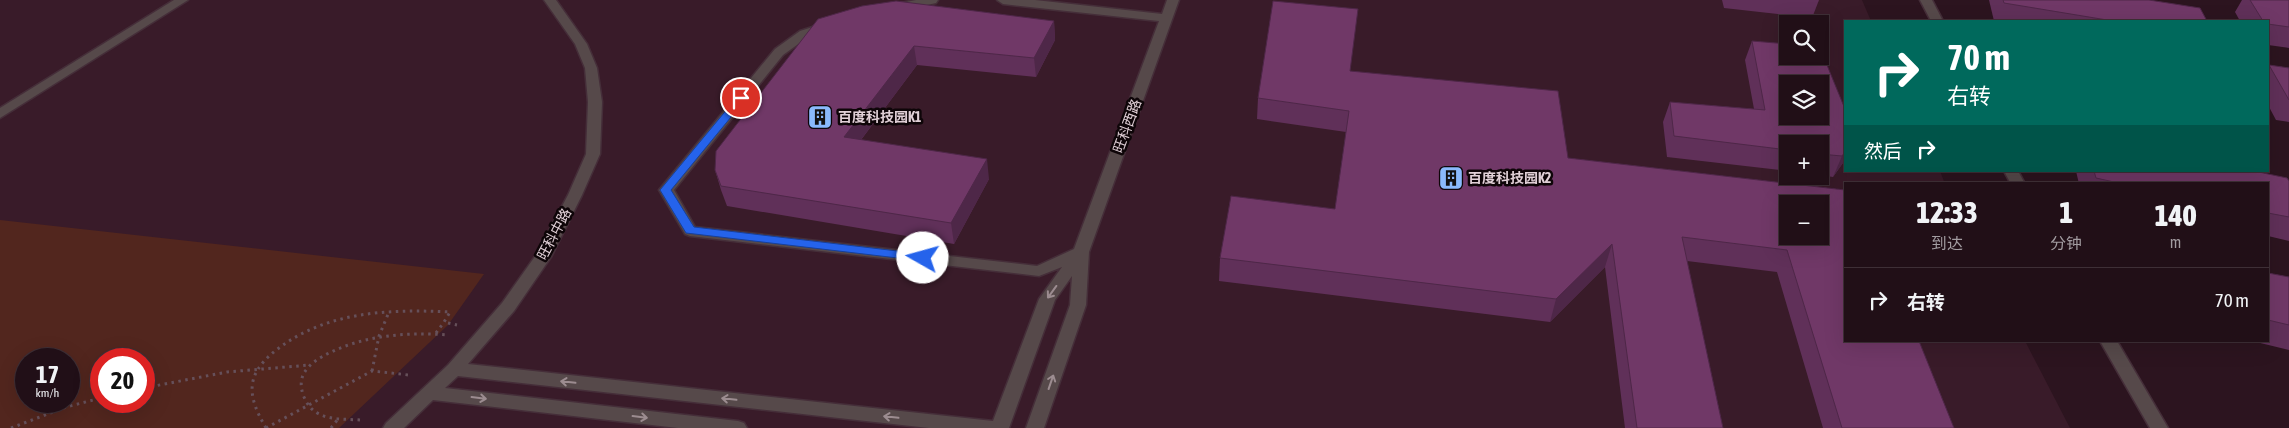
<!DOCTYPE html>
<html lang="zh">
<head>
<meta charset="utf-8">
<style>
	body { margin:0; font-family:"Asap Condensed","Noto Sans SC",sans-serif; background:#2d1d24; color:#f1f3f6; height:100vh; display:flex; flex-direction:column; font-size:19px; white-space:nowrap }
	* { box-sizing:border-box; margin:0 }
	p { font-size:16px; color:#a29ca1 }
	.icon { flex:none; width:28px; height:28px; fill:none; stroke:currentColor; stroke-width:2; stroke-linecap:round; stroke-linejoin:round }
	.map { position:relative; flex:1; overflow:hidden }
	.side { position:absolute; left:1844px; top:182px; width:425px; height:160px; display:flex; flex-direction:column; background:#210f17; border-radius:0px; box-shadow:0 5px 20px #0002,0 0 0 1px #3e2f36 }
	.side>* { flex:none }
	.guide { position:absolute; left:1844px; top:20px; width:425px; height:152px; border-radius:0px; box-shadow:0 5px 20px #0002,0 0 0 1px #3e2f36; background:#00695c; color:#fff; overflow:hidden }
	.tools { position:absolute; left:1779px; top:15px; display:grid; gap:10px }
	.tools a { display:grid; place-items:center; width:50px; height:50px; border-radius:0px; background:#210f17; box-shadow:0 5px 20px #0002,0 0 0 1px #3e2f36; font-size:25px }
	.speed { position:absolute; left:15px; top:348px; display:flex; gap:10px; font-size:25px; font-weight:700; text-align:center }
	.speed>* { display:grid; place-content:center; width:65px; height:65px; border-radius:50%; background:#210f17; box-shadow:0 5px 20px #0002,0 0 0 1px #3e2f36; line-height:1 }
	.speed small { font-size:12px; font-weight:400 }
	.speed .limit { border:8px solid #d22; background:#fff; color:#111 }
	.pin { position:absolute; display:grid; place-items:center; width:42px; height:42px; color:#fff; margin:-21px; border:2px solid #fff; border-radius:50%; box-shadow:0 1px 5px #0007 }
	.me { position:absolute; width:55px; margin:-28px; rotate:277deg; stroke-linejoin:round; filter:drop-shadow(0 0 4px #0008) }
	.turn { display:flex; align-items:center; gap:18px; height:105px; padding:0 20px; font-size:22px }
	.turn .icon { width:65px; height:65px; stroke-width:2.5 }
	.turn b { display:block; font-size:35px; line-height:42px }
	.then { display:flex; align-items:center; height:48px; padding:0 20px; background:#0003; gap:10px; font-size:19px }
	.eta { display:flex; justify-content:space-evenly; align-items:center; height:85px; text-align:center }
	.eta b { font-size:30px; font-weight:800; line-height:35px }
	ul { padding:0; list-style:none }
	li { display:flex; align-items:center; gap:15px; height:65px; padding:0 20px; border-top:1px solid #3e2f36 }
	li div { flex:1 }
	li b { display:block; font-size:19px }
	li em { font-style:normal }
	.map>svg:first-child { display:block }
	.built { fill:#391b29; fill-rule:evenodd }
	.green { fill:#52261e; fill-rule:evenodd }
	.lines { fill:none; stroke-linecap:round; stroke-linejoin:round }
	.minor-casing { stroke:#452e39; stroke-width:3 }
	.path { stroke:#66505a; stroke-width:3; stroke-dasharray:2.5 4.5; stroke-linecap:butt }
	.minor { fill:#56494a; fill-rule:evenodd }
	.wall { fill:#603059 }
	.shaded-wall { fill:#4e2748 }
	.building { fill:#703867; stroke:#4e2748; fill-rule:evenodd }
	.oneway { stroke:#9c8c90 }
	.route { fill:#2563eb; stroke:#184099 }
	.labels { text-anchor:middle; stroke-width:5; stroke-linejoin:round; paint-order:stroke }
	.poi-label { font-size:14px; font-weight:bold; fill:#e1d0d7; stroke:#0e0508; text-anchor:start }
	.street-label { font-size:14px; fill:#e1d0d7; stroke:#0e0508 }
</style>
</head>
<body>
<div class="map">
<svg width="2289" height="428" viewBox="0 0 2289 428">
	<rect width="100%" height="100%" fill="#2c141f"/>
	<path class="built" d="M0 0H1862L1871 21H1845V171H1940L1945 184H1845V341H2025L2070 428H0ZM1788 24H1820V56H1788ZM1788 84H1820V116H1788ZM1788 144H1820V176H1788ZM1788 204H1820V236H1788ZM26 359H69V401H26ZM101 359H144V401H101Z"/>
	<path class="green" d="M0 220 484 274 448 325 339 428H0ZM26 359H69V401H26ZM101 359H144V401H101Z"/>
	<g class="lines">
		<defs>
			<g id="minor">
				<path d="M174 0H188L0 118V108Z"/>
				<path d="M544 0H556L587 44 597 68 602 102 600 154 582 195 551 257 514 311 468 364 993 421 1039 299 1062 267 1039 276 690 236 685 234 659 190 775 49 800 31 825 23 831 27 829 30 808 37 783 55 674 190 695 227 1037 266 1074 249 1159 21 1003 4 997 0H1035L1162 14 1167 0H1179L1089 252 1086 305 1044 428H1026L1070 305 1072 276 1055 300 1009 428H929L458 376 445 388 738 421 744 423 747 428H678L433 400 404 428H383L386 423 448 365 502 303 536 255 568 195 586 154 588 102 585 68 575 44Z"/>
				<path d="M916 0H938L936 3 895 12 889 8 891 5Z"/>
				<path d="M1920 0H1932L1943 21H1931Z"/>
				<path d="M2004 171H2018L2025 184H2011Z"/>
				<path d="M2100 341H2117L2168 428H2150Z"/>
			</g>
		</defs>
		<use href="#minor" class="minor-casing"/>
		<g class="path">
			<path d="M436 333 444 322"/>
			<path d="M372 371 379 336 389 312"/>
			<path d="M144 388 227 372 310 365"/>
			<path d="M360 420C346 419 331 420 319 414 311 410 307 404 304 397 295 375 309 363 329 353 366 335 407 332 448 335"/>
			<path d="M11 428 66 407 101 398"/>
			<path d="M266 428C248 397 244 376 275 351 325 311 389 309 450 312L444 322 457 325"/>
			<path d="M266 428 372 371 409 375"/>
			<path d="M331 428 338 419"/>
		</g>
		<use href="#minor" class="minor"/>
	</g>
	<g class="wall">
		<path d="M1722 0H1819L1812 18 1724 8Z"/>
		<path d="M1989 0H2149L2207 21H1994Z"/>
		<path d="M2242 0H2289V48L2268 45V21H2240L2235 12Z"/>
		<path d="M896 1 1054 21 1055 40 1036 77 917 65 861 140 989 179 954 244 727 206 721 190 715 170Z"/>
		<path d="M1752 41 1845 160 1833 177 1820 175V144H1788V171L1667 157 1663 122 1670 102 1754 109 1745 60Z"/>
		<path d="M2269 65 2289 68V122L2276 120 2268 105V67Z"/>
		<path d="M1350 71 1568 158 1845 190 1954 428H1823L1777 272 1687 261 1723 428H1625L1605 267 1550 322 1219 281 1220 258 1335 209 1346 132 1257 119 1258 98Z"/>
		<path d="M2076 171H2254L2289 181V241L2268 236V184H2079Z"/>
		<path d="M2268 273 2289 277V350L2252 341H2268Z"/>
	</g>
	<g class="shaded-wall">
		<path d="M1054 21 1055 40 1036 77 1034 58Z"/>
		<path d="M914 46 917 65 848 157 844 137Z"/>
		<path d="M1845 152V160L1833 177 1842 156Z"/>
		<path d="M987 159 989 179 954 244 951 223Z"/>
		<path d="M1612 244 1605 267 1550 322 1556 299Z"/>
	</g>
	<g class="building">
		<path d="M2003 0H2149L2200 8 2207 21H2113L2004 3Z"/>
		<path d="M2250 0H2289V27L2268 24V21H2263Z"/>
		<path d="M896 1 1054 21 1034 58 914 46 844 137 987 159 951 223 721 186 715 170 716 151 818 19 862 6Z"/>
		<path d="M1273 1 1358 9 1350 71 1558 91 1568 158 1845 190V341H1919L1954 428H1842L1787 250 1682 237 1723 428H1637L1612 244 1556 299 1220 258 1231 196 1335 209 1349 111 1258 98ZM1788 204H1820V236H1788Z"/>
		<path d="M1752 41 1788 44V56H1820V48L1845 109V152L1842 156 1820 154V144H1788V150L1674 136 1670 102 1765 110ZM1788 84H1820V116H1788Z"/>
		<path d="M2269 65 2289 68V100Z"/>
		<path d="M2094 171H2254L2287 178 2289 181V217L2268 213V184H2123L2096 178Z"/>
		<path d="M2268 273 2289 277V325L2268 320Z"/>
	</g>
	<defs><path id="oneway-shaft" d="M-6 0H5M1.5-3L5.5 0L1.5 3" fill="none" stroke-width="1.6" stroke-linecap="round" stroke-linejoin="round" transform="scale(1.25)"/></defs>
	<g class="oneway">
		<use href="#oneway-shaft" transform="translate(1052 292) rotate(126)"/>
		<use href="#oneway-shaft" transform="translate(568 382) rotate(-174)"/>
		<use href="#oneway-shaft" transform="translate(1051 382) rotate(-71)"/>
		<use href="#oneway-shaft" transform="translate(479 398) rotate(7)"/>
		<use href="#oneway-shaft" transform="translate(729 399) rotate(-174)"/>
		<use href="#oneway-shaft" transform="translate(640 417) rotate(7)"/>
		<use href="#oneway-shaft" transform="translate(891 417) rotate(-174)"/>
	</g>
	<path class="route" d="M741 95 745 96V100L671 190 694 227 923 254 929 258 927 260 923 261 686 233 660 190 738 96Z"/>
	<defs>
		<symbol id="building-square" viewBox="-11 -11 22 22"><rect x="-9" y="-9" width="18" height="18" rx="4" fill="#8abafc" stroke="#0e0508"/><path d="M-4-6H4V6H1V3H-1V6H-4ZM-2.5-4.3h1.7v1.8h-1.7ZM.8-4.3h1.7v1.8H.8ZM-2.5-1h1.7V.8h-1.7ZM.8-1h1.7V.8H.8Z" fill="#111"/></symbol>
	</defs>
	<g fill-rule="evenodd">
		<use href="#building-square" x="806" y="103" width="28" height="28"/>
		<use href="#building-square" x="1437" y="164" width="28" height="28"/>
	</g>
	<g class="labels">
		<g class="poi-label">
			<text x="838" y="122">百度科技园K1</text>
			<text x="1468" y="183">百度科技园K2</text>
		</g>
		<g class="street-label">
			<text transform="translate(1127 126) rotate(-70)" y="5">旺科西路</text>
			<text transform="translate(554 234) rotate(-62)" y="5">旺科中路</text>
		</g>
	</g>
</svg>
<div class="tools">
<a><svg class="icon" aria-label="search" viewBox="0 0 24 24"><circle cx="10" cy="10" r="6"/><path d="M15 15l6 6"/></svg></a>
<a><svg class="icon" aria-label="layers" viewBox="0 0 24 24"><path d="M12 4l9 5-9 5-9-5zM3 14l9 5 9-5"/></svg></a>
<a>+</a>
<a>−</a>
</div>
<div class="speed"><div>17<small>km/h</small></div><div class="limit">20</div></div>
<div class="pin" style="left:741px;top:98px;background:#d93025"><svg class="icon" aria-label="arrive" viewBox="0 0 24 24"><path d="M6 21V4h12l-3 4 3 4H6"/></svg></div>
<svg class="me" style="left:923px;top:258px" viewBox="-20 -20 40 40"><circle r="19" fill="#fff"/><path d="M0-13L10 11 0 6-10 11z" fill="#2563eb"/></svg>
<div class="guide">
<div class="turn"><svg class="icon" aria-label="right" viewBox="0 0 24 24"><path d="M7 20v-9h11M14 6l5 5-5 5"/></svg><div><b>70 m</b>右转</div></div>
<div class="then">然后<svg class="icon" aria-label="right" viewBox="0 0 24 24"><path d="M7 20v-9h11M14 6l5 5-5 5"/></svg></div>
</div>
<section class="side">
<div class="eta">
<div><b>12:33</b><p>到达</p></div>
<div><b>1</b><p>分钟</p></div>
<div><b>140</b><p>m</p></div>
</div>
<ul>
<li><svg class="icon" aria-label="right" viewBox="0 0 24 24"><path d="M7 20v-9h11M14 6l5 5-5 5"/></svg><div><b>右转</b></div><em>70 m</em></li>
</ul>
</section>
</div>
</body>
</html>
